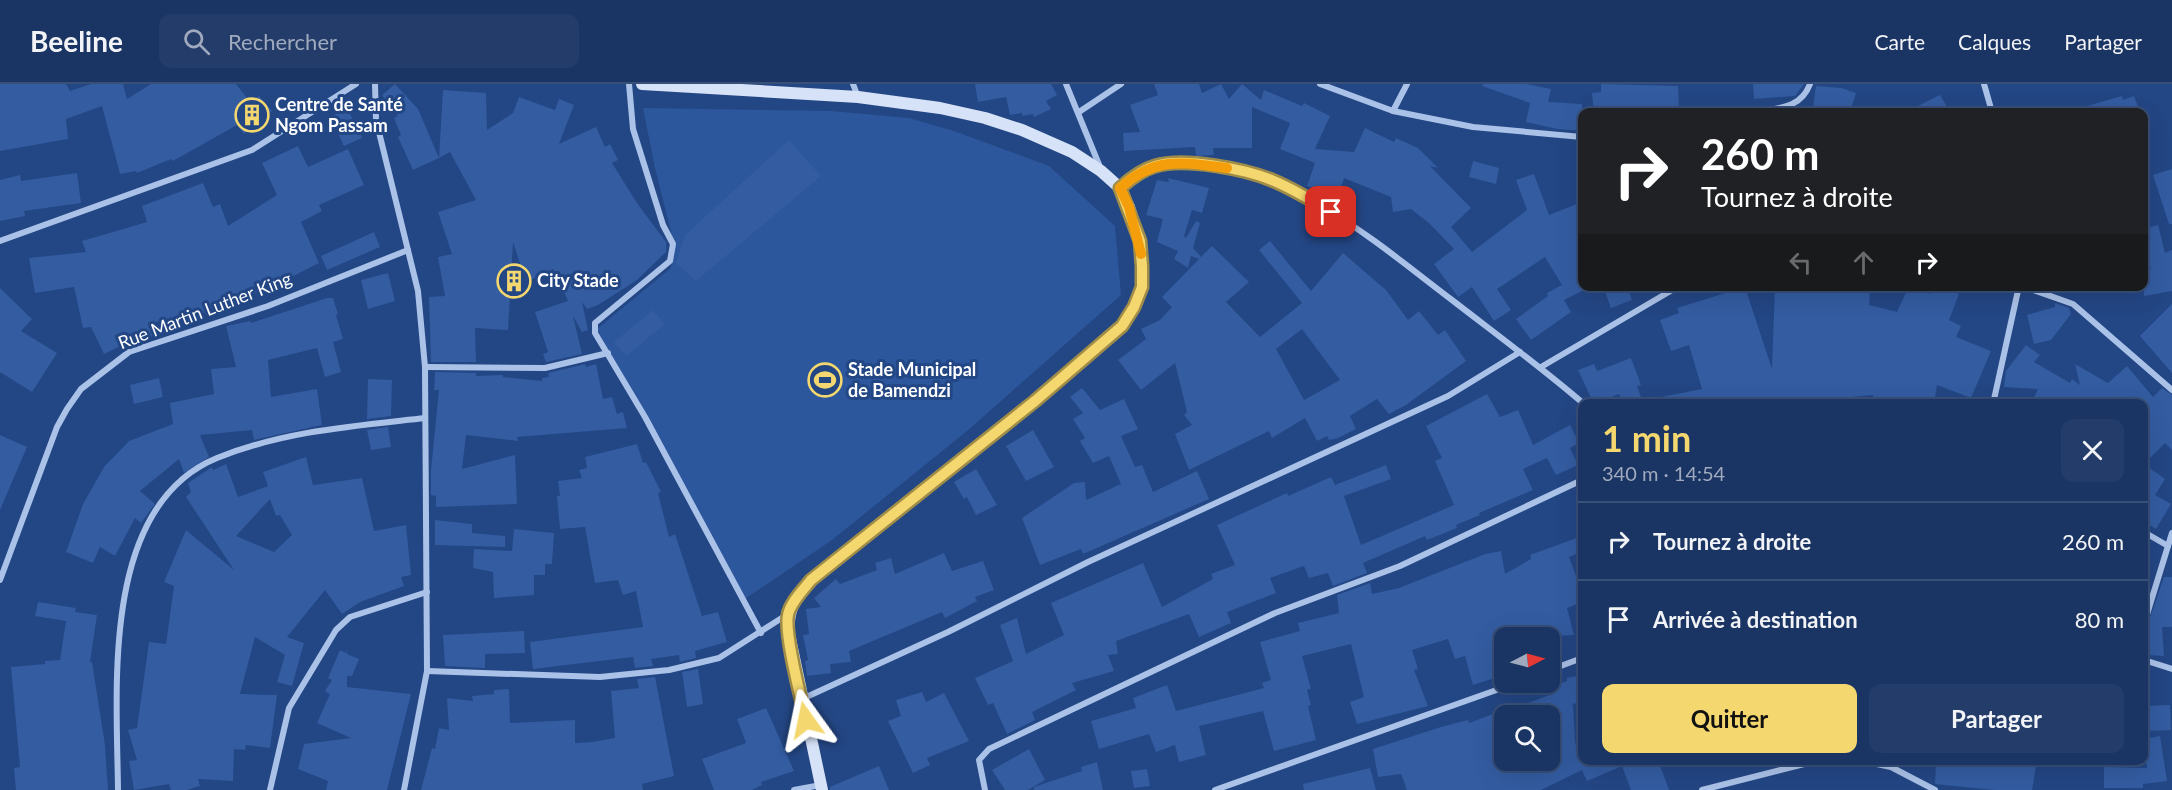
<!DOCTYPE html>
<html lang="fr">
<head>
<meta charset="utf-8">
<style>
	body { margin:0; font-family:Lato,sans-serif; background:#233c69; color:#f1f3f6; height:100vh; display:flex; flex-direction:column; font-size:22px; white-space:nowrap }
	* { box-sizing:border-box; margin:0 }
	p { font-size:20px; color:#9faabe }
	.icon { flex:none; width:33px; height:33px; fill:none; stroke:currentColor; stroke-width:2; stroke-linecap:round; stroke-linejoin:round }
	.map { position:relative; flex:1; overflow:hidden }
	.drawer { position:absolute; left:1578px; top:315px; width:570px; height:366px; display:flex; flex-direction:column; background:#1a3463; border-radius:12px; box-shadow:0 6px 24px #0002,0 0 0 2px #384f78 }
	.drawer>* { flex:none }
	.guide { position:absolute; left:1578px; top:24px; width:570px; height:183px; border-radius:12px; box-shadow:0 6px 24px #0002,0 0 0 2px #384f78; background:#202124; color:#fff; overflow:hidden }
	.needle { width:39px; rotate:84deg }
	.tools { position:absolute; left:1494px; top:543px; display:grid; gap:12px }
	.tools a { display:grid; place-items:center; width:66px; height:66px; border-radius:12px; background:#1a3463; box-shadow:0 6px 24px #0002,0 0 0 2px #384f78; font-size:30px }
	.pin { position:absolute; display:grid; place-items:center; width:51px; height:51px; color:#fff; margin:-26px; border-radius:12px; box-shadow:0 3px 9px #0006 }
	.me { position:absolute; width:66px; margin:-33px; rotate:348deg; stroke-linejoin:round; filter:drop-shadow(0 0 4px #0008) }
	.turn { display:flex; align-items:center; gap:21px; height:126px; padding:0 24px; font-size:27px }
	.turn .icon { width:78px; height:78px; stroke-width:2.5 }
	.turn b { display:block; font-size:42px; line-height:51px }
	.lanes { display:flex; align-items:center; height:57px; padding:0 24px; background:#0003; justify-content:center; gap:30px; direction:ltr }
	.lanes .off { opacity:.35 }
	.round { display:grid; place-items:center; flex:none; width:63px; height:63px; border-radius:12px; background:#233c69 }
	.overview { display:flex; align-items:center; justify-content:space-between; height:102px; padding:0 24px }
	h1 { font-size:36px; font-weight:700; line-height:45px; color:#f4d76e }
	.primary-button { display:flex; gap:12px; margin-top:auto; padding:12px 24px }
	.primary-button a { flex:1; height:69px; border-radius:12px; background:#f4d76e; color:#111; font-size:24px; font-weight:700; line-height:69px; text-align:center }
	.primary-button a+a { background:#233c69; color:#f1f3f6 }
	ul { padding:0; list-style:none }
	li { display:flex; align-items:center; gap:18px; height:78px; padding:0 24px; border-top:2px solid #384f78 }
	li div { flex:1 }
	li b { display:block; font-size:22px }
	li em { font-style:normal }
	header { display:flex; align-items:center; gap:36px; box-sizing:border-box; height:84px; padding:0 30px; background:#1a3463; border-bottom:2px solid #384f78 }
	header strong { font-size:28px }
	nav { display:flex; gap:33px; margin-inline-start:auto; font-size:21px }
	.search { width:420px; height:54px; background:#233c69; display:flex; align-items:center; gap:15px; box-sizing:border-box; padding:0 21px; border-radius:12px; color:#9faabe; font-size:22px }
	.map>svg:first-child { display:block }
	.garden { fill:#2d579c }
	.building { fill:#335ca1; fill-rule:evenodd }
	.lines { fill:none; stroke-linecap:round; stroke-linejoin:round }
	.street { stroke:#abc2e8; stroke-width:6 }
	.secondary { stroke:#d6e2f7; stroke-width:12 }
	.route-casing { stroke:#9f8c48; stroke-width:15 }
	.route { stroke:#f4d76e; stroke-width:10 }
	.slow { stroke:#f59e0b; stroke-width:10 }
	.labels { text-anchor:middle; stroke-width:6; stroke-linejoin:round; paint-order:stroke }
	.poi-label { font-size:18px; font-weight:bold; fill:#fff; stroke:#234684; text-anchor:start }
	.street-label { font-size:18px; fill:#fff; stroke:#234684 }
</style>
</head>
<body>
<header>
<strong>Beeline</strong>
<div class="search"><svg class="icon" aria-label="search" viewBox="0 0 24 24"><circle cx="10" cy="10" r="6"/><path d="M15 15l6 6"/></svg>Rechercher</div>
<nav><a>Carte</a><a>Calques</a><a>Partager</a></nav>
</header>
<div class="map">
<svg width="2172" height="706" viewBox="0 0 2172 706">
	<rect width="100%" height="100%" fill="#234684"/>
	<path class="garden" d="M643 24 831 27 909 34 954 47 1049 82 1115 142 1121 211 967 347 832 456 742 517 597 245 671 184 674 160 655 84Z"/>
	<g class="building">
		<path d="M0 0H66L70 7 91 0H123L127 15 151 0H236L251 19 259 12 272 27 244 50 237 41 173 77 171 75 137 89 136 87 120 90 102 22 66 35 68 55 0 67Z"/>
		<path d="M395 0 418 25 439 74 413 86 398 53 401 51 394 34 398 32 382 11Z"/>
		<path d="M975 0H1051L1057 11 1046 17 1051 25 1034 33 1033 30 1022 32V29L1010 31 1006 13 978 18Z"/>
		<path d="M1154 0H1199L1202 9 1221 0 1229 15 1242 0 1261 16 1264 6 1302 22 1304 19 1330 32 1315 65 1354 68 1365 44 1394 58 1396 54 1418 64 1438 84 1430 82 1471 124 1451 143 1472 168 1527 126 1516 96 1534 90 1549 131 1582 118V207L1564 216 1571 228 1531 256 1516 235 1548 212 1547 209 1562 201 1545 173 1497 205 1511 226 1494 237 1472 203 1458 213 1434 180 1454 165 1430 140 1411 125 1393 128 1391 113 1344 94 1338 112 1307 102 1315 79 1280 65 1290 39 1252 23V64H1213L1214 71 1196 72 1195 63 1124 67 1123 49 1140 48 1130 21 1158 11Z"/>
		<path d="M1483 0H1527L1551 5 1548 18 1582 20V47L1557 45 1526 38 1530 19 1482 2Z"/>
		<path d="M1601 0 1678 2 1679 23 1645 25 1644 28H1594L1592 9 1601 8Z"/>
		<path d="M1753 0H1804L1795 12 1754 15Z"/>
		<path d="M1816 2 1841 4 1856 9 1850 28 1831 24V27L1813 24Z"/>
		<path d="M443 6 486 9 487 46 513 29 519 13 555 26 559 15 574 21 559 60 596 43 605 63 610 60 618 76 612 79 637 119 666 158V168L637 196 598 221 587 225 582 218 588 246 582 248 573 232 582 270 546 278 543 270 548 268 535 228 568 217 553 185 526 198 513 158 508 246 475 244 476 278H431L429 213 445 212 438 173 452 170 438 128 476 116 450 68 439 74Z"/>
		<path d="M1940 11 1950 28H1906Z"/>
		<path d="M2122 12 2123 16 2134 12 2140 28H2081L2080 24Z"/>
		<path d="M347 24 362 54 344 62 330 33Z"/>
		<path d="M789 56 821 92 696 197 676 179 685 151Z"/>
		<path d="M298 62 308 83 348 65 364 101 319 121 322 127 301 138 319 179 274 202 194 233 154 238 157 252 131 257 104 270 91 243 83 244 74 203 35 209 29 174 86 168 82 157 147 138 142 122 203 99 213 123 220 120 228 142 277 111 262 79Z"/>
		<path d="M1473 77 1499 84 1496 100 1469 93Z"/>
		<path d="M2172 85V140H2169L2153 91Z"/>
		<path d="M77 89 81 119 24 127 25 132 0 137V96L20 91 21 97Z"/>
		<path d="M1168 94 1209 104 1202 129 1192 126 1184 152 1186 154 1196 137 1200 139 1193 164 1201 173 1212 162 1249 198 1226 218 1260 253 1302 219 1259 166 1270 157 1311 207 1343 169 1386 206 1408 236 1419 227 1438 251 1445 246 1466 277 1406 321 1389 330 1377 315 1350 332 1356 345 1338 354 1329 356 1327 352 1317 357 1305 334 1272 354 1269 347 1189 386 1175 350 1192 341 1184 331 1187 328 1175 279 1141 306 1118 276 1146 255 1141 245 1160 236 1172 223 1162 213 1199 175 1191 172 1188 184 1174 175 1178 167 1157 158 1163 135 1146 131 1157 96 1169 98ZM1302 245 1340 296 1304 316 1276 265Z"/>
		<path d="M2158 141 2165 169 2172 166V207L2144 212V186L2151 185 2144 160V145Z"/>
		<path d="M374 148 380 163 327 186 321 172Z"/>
		<path d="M388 189 395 217 368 225 361 196Z"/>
		<path d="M1603 202H1627L1632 216 1611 224Z"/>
		<path d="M1775 202 1870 205 1869 221 1897 228 1909 202 1931 210 1934 202H1939L1959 210 1949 236 1961 242 1956 253 1991 267 1971 314 1937 301 1934 320H1917L1889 313 1888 317 1873 315V311L1778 320H1662L1661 313 1702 305 1689 261 1671 267 1660 236 1679 229 1677 224 1745 203 1772 285Z"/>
		<path d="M0 204 32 235 21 247 57 269 32 308 0 288Z"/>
		<path d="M327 214H333L338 230 336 231 343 255 333 258 341 288 325 293 317 264 268 276 271 313 317 305 322 341 254 356 252 346 200 351 209 373 184 389 179 375 140 407 155 420 141 439 135 434 115 472 100 463 93 479 66 468 83 420 104 383 129 357 173 340 170 319 214 310 211 285 236 283 226 242 250 237 251 239Z"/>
		<path d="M2055 219 2069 224 2071 230 2051 256 2034 260 2027 231 2055 223Z"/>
		<path d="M2172 220V289L2140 252Z"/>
		<path d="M653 226 665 240 626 272 614 258Z"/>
		<path d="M2026 261 2040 271 2034 278 2070 299 2072 295 2080 301 2075 280 2108 299 2127 282 2153 313 2162 304 2172 311V366L2165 359 2144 380 2165 395 2155 411 2171 420 2156 445 2144 438V320H2031L2038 305 2004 303 2006 287Z"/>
		<path d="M1631 274 1641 301 1637 302 1642 316 1623 320 1619 310 1594 320 1578 286 1594 280 1597 287Z"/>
		<path d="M585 280 586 283 596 280 603 315 612 313 617 330 623 328 627 344 517 353 518 357 466 351 462 385 515 371 517 420 436 423V412L431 411V386L439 306H434L435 288 476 289V292L503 291V293L542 297V294L549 293 548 289Z"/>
		<path d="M159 294 163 313 134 320 130 301Z"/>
		<path d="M368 295 392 296 391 332 367 335Z"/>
		<path d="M1082 304 1100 326 1124 315 1138 345 1121 352 1135 383 1142 381 1153 408 1197 387 1209 415 1083 470 1081 465 1040 481 1022 434 1074 399 1085 398 1086 416 1121 400 1109 372 1093 379 1080 357 1085 354 1073 335 1083 329 1070 313Z"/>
		<path d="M1487 310 1500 333 1518 326 1533 361 1570 341 1579 359 1570 364 1578 381 1556 391 1547 374 1523 385 1533 406 1479 429 1480 431 1456 441 1457 444 1427 456 1425 452 1363 479 1367 489 1333 502 1328 489 1309 494 1304 482 1270 494 1276 509 1227 528 1231 539 1199 553 1189 530 1116 557 1118 570 1108 571 1114 587 1072 599 1076 606 1032 628 1035 636 1007 650 993 619 988 621 975 594 1013 577 1000 541 1017 534 1026 570 1064 551 1051 519 1143 479 1162 523 1213 495 1211 490 1235 481 1217 441 1287 409 1288 412 1331 393 1335 401 1386 381 1391 395 1344 412 1361 461 1454 421 1435 377 1442 374 1426 342Z"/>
		<path d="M388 343 391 363 371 366 367 346Z"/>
		<path d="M1033 346 1054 383 1026 397 1006 362Z"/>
		<path d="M0 351 27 363 0 426Z"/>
		<path d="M637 360 643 379 646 378 661 408 658 409 669 453 675 450 702 532 718 528 727 558 695 567 696 574 680 578 679 571 651 575 653 582 635 584 633 573 533 585 530 558 643 543 636 507 623 511 618 496 595 499 585 443 560 445 557 412H560L558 397 582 394 579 386 587 384 585 373Z"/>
		<path d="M306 373 313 401 362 394 374 447 406 441 411 491 401 493 404 502 360 518 342 530 325 506 287 553 304 559 292 602 277 598 285 571 255 553 240 610 277 611 270 664 246 661 245 666 234 665 233 697 198 695 200 702 187 706H171L169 700 134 706 129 677 137 676 128 646 137 644 149 558 166 560 174 502 164 498 186 446 234 486 186 413 191 408 188 399 212 383 213 386 226 380 238 413 268 402 263 388ZM270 415 276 432 280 431 292 451 274 468 236 452Z"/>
		<path d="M976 385 997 421 976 431 967 413 964 415 954 398Z"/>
		<path d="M435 436 472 440V449L505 452V463L435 461Z"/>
		<path d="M514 445 554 449 552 480H545V491H534V511L494 514 493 488 473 484 474 465 512 467Z"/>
		<path d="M1582 452V468L1569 473 1582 508V518L1567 524 1574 551 1504 554V591L1473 601 1465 572 1455 575 1448 555 1412 566 1418 585 1414 586 1428 622 1357 640 1350 618 1364 613 1351 560 1302 572 1311 605 1307 606 1311 621 1308 622 1316 656 1274 667 1263 627 1199 642 1206 671 1179 678 1175 661 1156 668 1149 650 1099 665 1091 637 1136 624 1133 614 1167 601 1176 627 1264 604 1262 599 1271 596 1260 558 1300 547 1298 539 1339 529 1337 511 1370 499 1372 510 1399 504 1485 470 1501 467 1505 490 1531 475 1530 471Z"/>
		<path d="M944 469 952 487 983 477 994 506 975 513 977 517 945 534 942 528 849 567 851 578 830 580 831 589 807 592 805 577 808 576 803 551 809 550 806 525 821 523 814 514 836 495 840 500 877 486 875 479 891 474 895 490Z"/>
		<path d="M2164 493H2172V543H2162L2164 572 2144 571 2146 545Z"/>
		<path d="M38 518 76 524 75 528 97 531 90 578H92L105 661 108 706H16L14 684 20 683 11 583 45 580V577L60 576 66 537 35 532Z"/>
		<path d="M524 547 525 569 485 570V584L445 582 443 551Z"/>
		<path d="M340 566 346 569 347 566V570L359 575 352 592H347V603L411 610 387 706H326L328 697 298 685 304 660 351 654 317 639 330 610 325 607 332 596 328 594Z"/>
		<path d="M698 585 703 620 687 623 682 588Z"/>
		<path d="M1582 591V618L1573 620 1575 658 1581 676H1658L1669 706H1631L1622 682 1587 697 1582 686 1541 706H1407L1401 690 1378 693 1373 665 1441 643 1468 636 1469 639 1504 626V628L1555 609 1553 602 1567 597V594ZM1504 632H1550V676H1504Z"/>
		<path d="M655 593 674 692 642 700 643 706H421L432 664 435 665 439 644 449 646 447 614 473 617 472 612 494 610V606L509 605 510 639 575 636V659L592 658 615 654 611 607 639 604 637 595Z"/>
		<path d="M922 608 926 618 944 609 969 657 927 674 930 681 913 689 888 637 901 632 896 616Z"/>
		<path d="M2170 621 2171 646 2148 647 2147 622Z"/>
		<path d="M766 624 794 687 761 698 762 701 752 706H714L702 675 746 659 737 635Z"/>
		<path d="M2160 652 2167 697 2143 700V704H2104V683L2147 684 2144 655Z"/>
		<path d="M1029 665 1045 696 1028 706H1005L992 686Z"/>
		<path d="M2012 676H2037L2032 706H1994L1935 700 1936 679 1965 678 2011 683Z"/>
		<path d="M1097 678 1103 706H1034V703L1082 687 1081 683Z"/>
		<path d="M879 682 889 706H830V703Z"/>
		<path d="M1370 684 1376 706H1304L1303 700Z"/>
		<path d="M1147 685 1150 702 1134 704 1131 687Z"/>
	</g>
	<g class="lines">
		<g class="street">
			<path d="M375 0 376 36 418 207 425 283 427 587 404 706"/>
			<path d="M629 0 633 45 663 141 673 160 670 177 595 239V249L645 333 761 549"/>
			<path d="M853 0 858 13"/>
			<path d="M1066 0 1100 83"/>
			<path d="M1320 0 1393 27 1473 43 1582 53"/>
			<path d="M1984 0 1992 28"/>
			<path d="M1393 27 1407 0"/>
			<path d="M1079 28 1121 0"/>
			<path d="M1757 28C1780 24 1801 24 1810 0"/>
			<path d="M1120 104C1150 78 1170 78 1208 82 1303 93 1378 160 1452 216 1496 250 1541 283 1584 320"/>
			<path d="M0 157 252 66 356 0"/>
			<path d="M2022 202 2073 220 2172 306"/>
			<path d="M425 283 545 284 608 269"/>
			<path d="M1541 283 1679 202"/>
			<path d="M1993 320 2019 202"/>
			<path d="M2144 448 2168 462"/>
			<path d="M0 496 57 343 67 325 81 305 129 268 268 222 408 166"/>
			<path d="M2144 540 2172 449"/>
			<path d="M2144 576 2172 585"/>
			<path d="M1550 586 1582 574"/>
			<path d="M427 587 600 593 669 586 719 574 788 530"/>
			<path d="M802 615 948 548 1088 478 1448 312 1520 268"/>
			<path d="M1858 676 1891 683 1935 706"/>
			<path d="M118 706C117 605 100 422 217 374 284 347 354 342 425 334"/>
			<path d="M270 706 289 624 336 546 350 533 427 508"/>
			<path d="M794 706 821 701"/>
			<path d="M985 706 979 676 989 665 1275 529 1400 482 1582 396"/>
			<path d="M1215 706 1519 598"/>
			<path d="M1702 706 1820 676"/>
		</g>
		<path class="secondary" d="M642 0 858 13 940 24 985 34 1022 46 1072 68 1101 87 1120 104 1129 123 1140 157 1142 203 1134 223 1122 241 1035 317 811 497C795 515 787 525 789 550L822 706"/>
	</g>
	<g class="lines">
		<defs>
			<path id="route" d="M806 636C801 614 784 550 788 531 790 519 803 506 811 496L1035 317 1122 242 1134 223 1142 203V182L1140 157 1120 104C1130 95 1141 86 1155 82 1184 73 1246 85 1274 97 1293 105 1313 117 1331 128"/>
		</defs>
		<use href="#route" class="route-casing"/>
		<use href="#route" class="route"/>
		<path class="slow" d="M1141 170 1129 123 1120 104C1157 71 1182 79 1227 84"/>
	</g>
	<defs>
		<symbol id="building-ring" viewBox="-11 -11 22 22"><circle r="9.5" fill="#234684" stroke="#f4d76e" stroke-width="1.5"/><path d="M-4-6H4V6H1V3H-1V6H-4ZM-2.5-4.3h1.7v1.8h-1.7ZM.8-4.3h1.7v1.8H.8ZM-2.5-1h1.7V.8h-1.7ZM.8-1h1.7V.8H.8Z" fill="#f4d76e"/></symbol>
		<symbol id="stadium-ring" viewBox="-11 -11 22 22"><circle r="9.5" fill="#234684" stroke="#f4d76e" stroke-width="1.5"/><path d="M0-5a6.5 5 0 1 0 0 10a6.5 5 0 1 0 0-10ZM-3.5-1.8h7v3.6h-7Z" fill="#f4d76e"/></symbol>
	</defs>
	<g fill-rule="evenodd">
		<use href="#building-ring" x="233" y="12" width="38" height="38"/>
		<use href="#building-ring" x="495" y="178" width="38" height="38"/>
		<use href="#stadium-ring" x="806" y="277" width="38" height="38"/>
	</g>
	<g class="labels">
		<g class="poi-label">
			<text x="275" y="27">Centre de Santé<tspan x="275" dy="21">Ngom Passam</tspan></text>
			<text x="537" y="203">City Stade</text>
			<text x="848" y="292">Stade Municipal<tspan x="848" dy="21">de Bamendzi</tspan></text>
		</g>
		<g class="street-label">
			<text transform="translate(205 227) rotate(-21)" y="6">Rue Martin Luther King</text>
		</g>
	</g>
</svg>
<div class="tools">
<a><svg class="needle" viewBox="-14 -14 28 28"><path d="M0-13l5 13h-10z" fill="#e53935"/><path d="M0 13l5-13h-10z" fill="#9faabe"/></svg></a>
<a><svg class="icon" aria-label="search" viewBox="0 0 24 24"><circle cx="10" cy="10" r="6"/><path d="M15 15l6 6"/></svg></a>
</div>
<div class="pin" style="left:1331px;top:128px;background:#d93025"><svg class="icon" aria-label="arrive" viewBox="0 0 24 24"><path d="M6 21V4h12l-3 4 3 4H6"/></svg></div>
<svg class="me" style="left:806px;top:636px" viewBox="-20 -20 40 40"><path d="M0-17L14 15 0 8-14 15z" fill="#f4d76e" stroke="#fff" stroke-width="4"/></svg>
<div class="guide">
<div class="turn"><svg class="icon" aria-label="right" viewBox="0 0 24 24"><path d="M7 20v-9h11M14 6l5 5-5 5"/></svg><div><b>260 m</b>Tournez à droite</div></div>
<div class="lanes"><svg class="icon off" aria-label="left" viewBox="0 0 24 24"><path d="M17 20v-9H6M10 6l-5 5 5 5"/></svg><svg class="icon off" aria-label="ahead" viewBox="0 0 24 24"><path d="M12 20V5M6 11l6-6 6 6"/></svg><svg class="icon" aria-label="right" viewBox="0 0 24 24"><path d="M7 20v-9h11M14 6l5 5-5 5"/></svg></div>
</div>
<section class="drawer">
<div class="overview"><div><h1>1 min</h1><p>340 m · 14:54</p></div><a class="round"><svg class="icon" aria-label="close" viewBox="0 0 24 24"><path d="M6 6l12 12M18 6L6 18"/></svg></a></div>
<ul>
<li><svg class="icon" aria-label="right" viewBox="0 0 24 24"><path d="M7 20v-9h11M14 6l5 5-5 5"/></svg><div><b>Tournez à droite</b></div><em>260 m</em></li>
<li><svg class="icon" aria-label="arrive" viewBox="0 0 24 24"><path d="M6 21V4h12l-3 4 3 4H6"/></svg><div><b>Arrivée à destination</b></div><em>80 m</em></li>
</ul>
<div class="primary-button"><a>Quitter</a><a>Partager</a></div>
</section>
</div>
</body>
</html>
